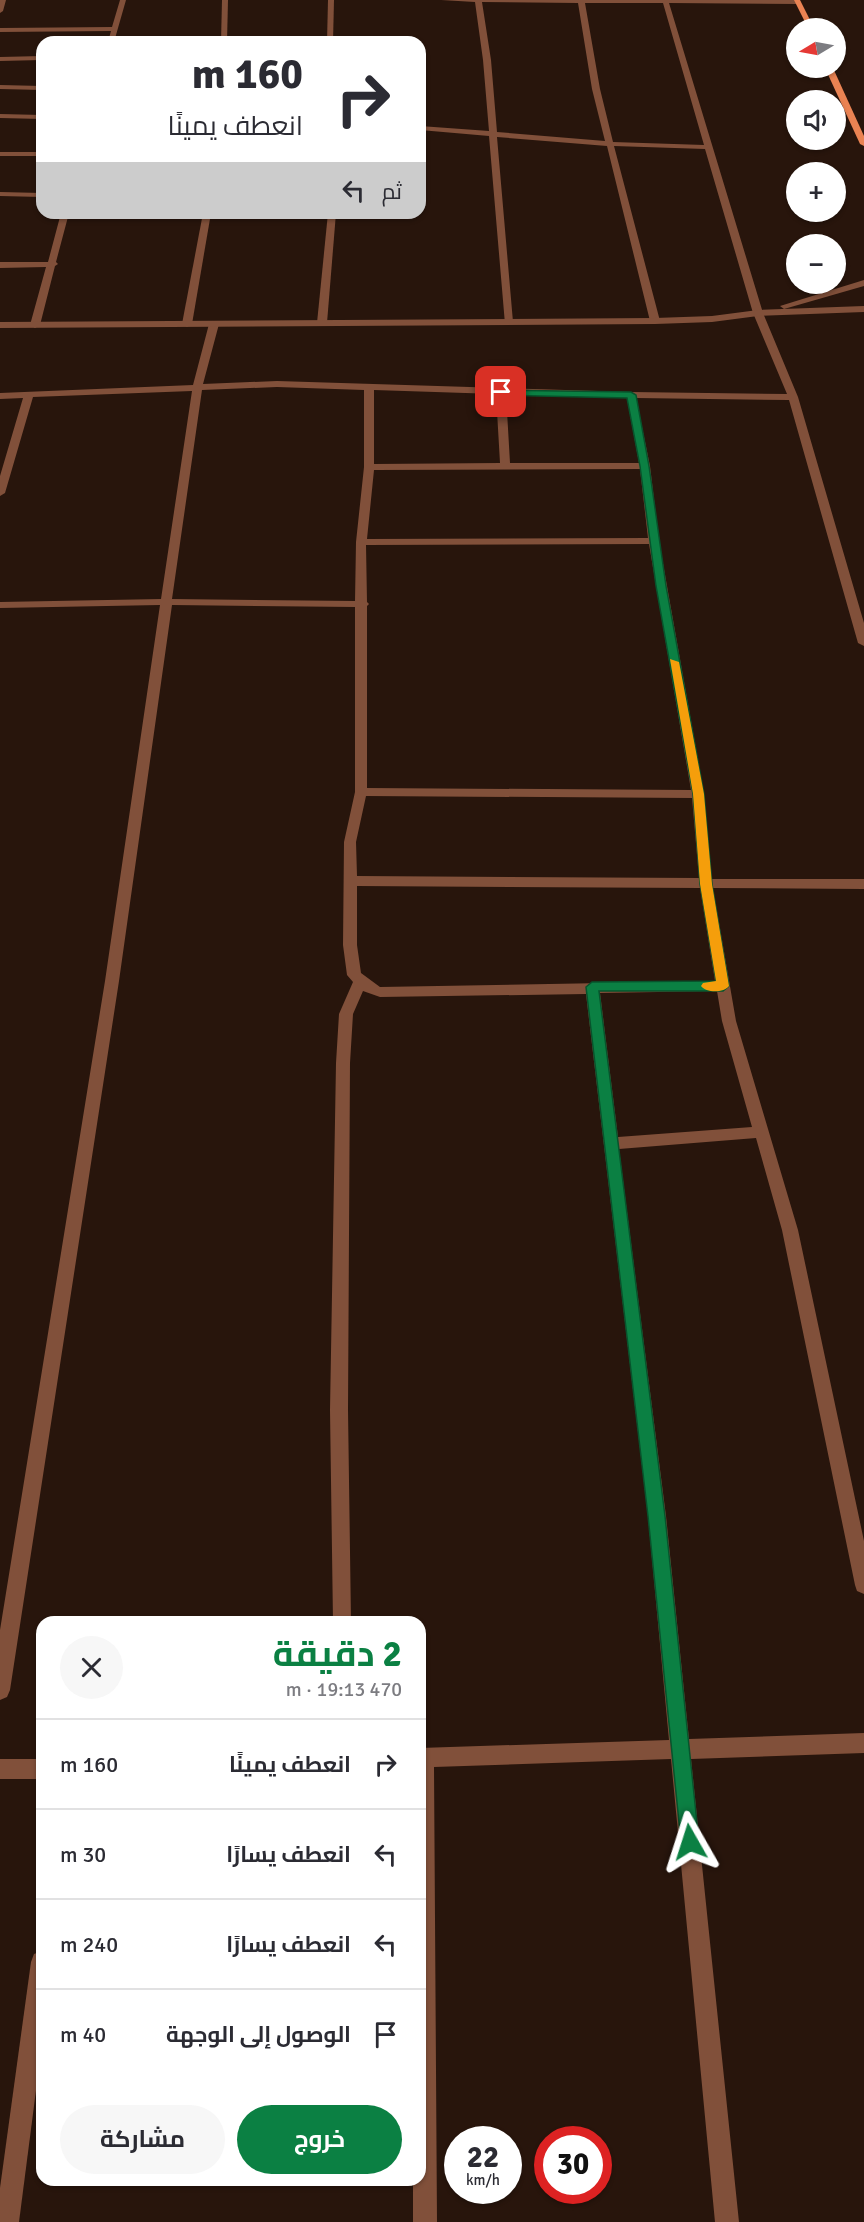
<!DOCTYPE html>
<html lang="ar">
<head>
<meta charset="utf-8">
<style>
	body { margin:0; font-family:Signika,Cairo,sans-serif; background:#f7f7f7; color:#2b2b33; direction:rtl; height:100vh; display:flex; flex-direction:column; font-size:22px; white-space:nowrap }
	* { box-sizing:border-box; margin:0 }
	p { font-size:20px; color:#7c7c81 }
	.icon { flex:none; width:33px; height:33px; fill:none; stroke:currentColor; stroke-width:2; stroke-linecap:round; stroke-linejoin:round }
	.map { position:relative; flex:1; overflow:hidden; direction:ltr }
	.panel { position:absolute; left:36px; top:1616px; width:390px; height:570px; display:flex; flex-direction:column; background:#fff; border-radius:18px; box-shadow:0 2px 4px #0004; direction:rtl }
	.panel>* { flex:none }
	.top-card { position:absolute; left:36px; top:36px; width:390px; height:183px; border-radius:18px; box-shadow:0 2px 4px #0004; direction:rtl; background:#fff; color:#2b2b33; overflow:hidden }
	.needle { width:39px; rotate:260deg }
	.tools { position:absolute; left:786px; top:18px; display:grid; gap:12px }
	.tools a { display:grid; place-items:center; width:60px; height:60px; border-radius:50%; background:#fff; box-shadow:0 2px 4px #0004; font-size:30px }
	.speed { position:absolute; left:444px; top:2126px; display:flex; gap:12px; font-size:30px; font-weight:700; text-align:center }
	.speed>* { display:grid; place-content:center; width:78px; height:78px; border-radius:50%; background:#fff; box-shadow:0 2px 4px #0004; line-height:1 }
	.speed small { font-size:15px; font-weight:400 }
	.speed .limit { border:9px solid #d22; background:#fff; color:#111 }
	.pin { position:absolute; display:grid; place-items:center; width:51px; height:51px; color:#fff; margin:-26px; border-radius:12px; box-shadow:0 3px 9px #0006 }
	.me { position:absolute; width:66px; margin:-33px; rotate:354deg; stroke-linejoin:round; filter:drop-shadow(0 0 4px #0008) }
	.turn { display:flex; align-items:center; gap:21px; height:126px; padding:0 24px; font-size:27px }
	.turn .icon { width:78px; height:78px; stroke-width:2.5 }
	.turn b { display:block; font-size:42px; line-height:51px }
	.then { display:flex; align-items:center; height:57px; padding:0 24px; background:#0003; gap:12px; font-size:22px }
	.round { display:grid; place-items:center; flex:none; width:63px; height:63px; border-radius:32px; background:#f7f7f7 }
	.headline { display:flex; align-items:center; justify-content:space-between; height:102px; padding:0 24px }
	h1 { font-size:36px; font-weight:700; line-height:45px; color:#0b8043 }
	.primary-button { display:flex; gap:12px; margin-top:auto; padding:12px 24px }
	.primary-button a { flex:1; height:69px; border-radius:36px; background:#0b8043; color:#fff; font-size:24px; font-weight:700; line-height:69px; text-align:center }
	.primary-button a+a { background:#f7f7f7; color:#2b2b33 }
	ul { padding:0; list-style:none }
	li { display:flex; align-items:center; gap:18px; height:90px; padding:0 24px; border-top:2px solid #e1e1e2 }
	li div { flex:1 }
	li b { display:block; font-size:22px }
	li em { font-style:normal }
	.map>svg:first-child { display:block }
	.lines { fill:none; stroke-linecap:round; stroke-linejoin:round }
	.minor { fill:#81503a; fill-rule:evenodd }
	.tertiary { fill:#81503a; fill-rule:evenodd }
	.primary { fill:#ea8353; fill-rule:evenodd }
	.route { fill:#0b8043; stroke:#07532c; stroke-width:1.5 }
	.slow { fill:#f59e0b }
</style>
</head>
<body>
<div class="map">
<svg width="864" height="2222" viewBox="0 0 864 2222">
	<rect width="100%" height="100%" fill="#28150c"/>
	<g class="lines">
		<g class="minor">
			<path d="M0 0H6L3 11 0 13Z"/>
			<path d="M120 0H126L114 42H108L111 31 0 32V28L112 27Z"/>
			<path d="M222 0H228L227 42H221Z"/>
			<path d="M328 0H334L333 42H327Z"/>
			<path d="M441 0H798L801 2 798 4 669 3 763 313 798 397 864 623V646L858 643 789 400 636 398 650 466 659 541 704 794 712 879H864V889L713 888 736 1021 798 1230 864 1541V1594L857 1591 855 1585 782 1230 756 1138 619 1149 666 1516 689 1739 864 1733V1753L691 1759 739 2222H715L671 1759 434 1767 437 2222H413V2180H420V1748L669 1740 648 1516 586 994 380 997 363 991 353 1014 350 1063 348 1410 351 1622H333L330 1410 336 1063 339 1014 353 982 347 975 343 945 344 842 355 792V607L172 605 119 981 10 1690 7 1697 0 1700V1630L105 981 160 605 0 608V602L161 599 192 391 33 397 5 493 0 496V476L23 398 0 399V393L193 385 209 324 214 321 219 324 203 384 277 381 631 392 787 394 753 313 705 149 614 146 660 321 655 324 650 321 607 146 497 137 513 322 505 324 489 136 420 130V126L489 131 483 60 475 2ZM482 2 578 3 592 89 605 141 497 132 491 60ZM585 3H663L704 145 613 142 600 89ZM277 387 364 390V467L356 542 355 601 172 599 202 390ZM374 390 496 394 500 463 374 464ZM506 394 627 398 639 463H510ZM640 469 648 538 367 539 374 470ZM649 544 691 790 367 788V606L369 604 367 602 366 545ZM366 796 692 798 699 878 357 876 356 842ZM357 886 700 888 715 981 380 987 361 973 357 945ZM717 991 722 1021 752 1127 618 1137 600 993Z"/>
			<path d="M42 56V60L0 61V57Z"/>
			<path d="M0 85 42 86V90L0 89Z"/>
			<path d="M0 114 42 115V119L0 118Z"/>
			<rect x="0" y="152" width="42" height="4"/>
			<path d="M0 192 42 193V197L0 196Z"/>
			<path d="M61 213H69L56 262 58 264 55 266 40 325 35 328 30 325 46 267 0 268V262H48Z"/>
			<path d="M203 213H211L192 324 187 327 182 324Z"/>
			<path d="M328 213H336L327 323 322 326 317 323Z"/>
			<rect x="0" y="1759" width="42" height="20"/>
			<path d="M42 1951V2044L19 2222H0V2188L31 1962 34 1954Z"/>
		</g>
		<g class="tertiary">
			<path d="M864 280V286L784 309 780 306Z"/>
			<path d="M864 306V312L758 316 712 322 655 324 0 328V322L655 318 712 316 758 310Z"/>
		</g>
		<g class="primary">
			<path d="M794 0H800L814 28H808Z"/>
			<path d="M825 68H833L864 136V146L860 144Z"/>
		</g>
	</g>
	<path class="route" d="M498 390 631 392 636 395 649 466 666 586 704 794 712 884 729 986 723 991H599L665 1516 699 1842 697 1848 690 1851 683 1848 681 1842 648 1516 586 987 592 982 716 981 700 884 693 794 656 586 640 466 627 398 501 395 498 394Z"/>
	<path class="slow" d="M670 659 679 662 704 794 712 884 729 986C724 993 706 993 701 986L703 983 716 981 700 884 693 794Z"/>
</svg>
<div class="tools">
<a><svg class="needle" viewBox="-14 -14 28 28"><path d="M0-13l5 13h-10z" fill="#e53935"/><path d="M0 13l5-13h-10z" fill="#7c7c81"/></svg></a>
<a><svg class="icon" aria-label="sound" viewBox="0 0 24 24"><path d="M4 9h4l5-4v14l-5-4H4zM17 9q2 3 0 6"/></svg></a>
<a>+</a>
<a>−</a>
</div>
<div class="speed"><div>22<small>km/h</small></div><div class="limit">30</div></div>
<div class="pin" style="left:501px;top:392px;background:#d93025"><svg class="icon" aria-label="arrive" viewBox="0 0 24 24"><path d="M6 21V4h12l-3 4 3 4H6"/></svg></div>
<svg class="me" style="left:690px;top:1842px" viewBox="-20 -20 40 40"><path d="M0-17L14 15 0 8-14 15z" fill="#0b8043" stroke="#fff" stroke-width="4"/></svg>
<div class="top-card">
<div class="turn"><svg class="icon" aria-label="right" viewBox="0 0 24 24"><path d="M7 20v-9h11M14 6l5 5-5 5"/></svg><div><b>160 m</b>انعطف يمينًا</div></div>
<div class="then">ثم<svg class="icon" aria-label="left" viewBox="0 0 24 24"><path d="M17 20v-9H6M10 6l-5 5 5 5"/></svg></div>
</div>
<section class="panel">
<div class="headline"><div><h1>2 دقيقة</h1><p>470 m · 19:13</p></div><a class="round"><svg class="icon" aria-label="close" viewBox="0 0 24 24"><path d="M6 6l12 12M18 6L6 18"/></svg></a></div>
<ul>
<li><svg class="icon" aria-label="right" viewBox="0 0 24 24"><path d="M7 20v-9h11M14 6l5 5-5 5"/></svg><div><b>انعطف يمينًا</b></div><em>160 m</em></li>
<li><svg class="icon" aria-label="left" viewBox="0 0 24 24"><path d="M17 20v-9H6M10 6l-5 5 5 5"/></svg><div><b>انعطف يسارًا</b></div><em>30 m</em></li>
<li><svg class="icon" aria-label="left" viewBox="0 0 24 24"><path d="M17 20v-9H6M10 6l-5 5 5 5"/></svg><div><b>انعطف يسارًا</b></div><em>240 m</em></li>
<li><svg class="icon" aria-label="arrive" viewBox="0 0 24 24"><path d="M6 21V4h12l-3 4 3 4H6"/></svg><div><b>الوصول إلى الوجهة</b></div><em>40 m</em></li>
</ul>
<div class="primary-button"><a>خروج</a><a>مشاركة</a></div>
</section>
</div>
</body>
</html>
